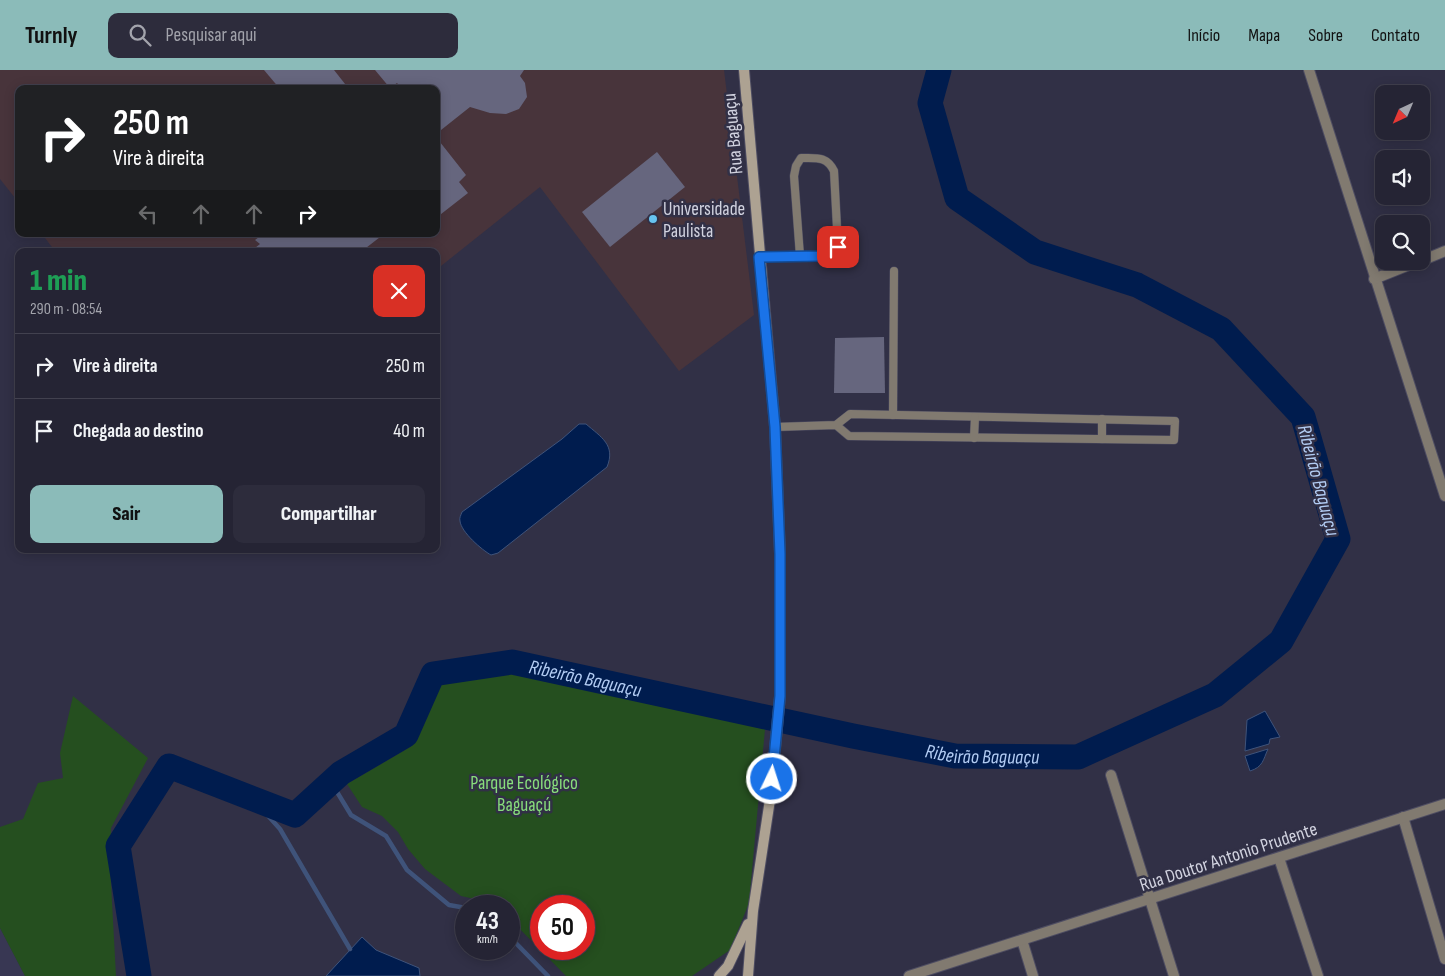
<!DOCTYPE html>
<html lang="pt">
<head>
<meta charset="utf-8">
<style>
	body { margin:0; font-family:"Sofia Sans Condensed",sans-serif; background:#2d2c3c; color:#f1f3f6; height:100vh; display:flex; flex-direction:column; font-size:19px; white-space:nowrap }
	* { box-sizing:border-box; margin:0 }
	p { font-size:16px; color:#a3a4ac }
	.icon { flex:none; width:28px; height:28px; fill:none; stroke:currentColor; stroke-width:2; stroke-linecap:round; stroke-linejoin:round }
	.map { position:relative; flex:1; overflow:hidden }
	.side { position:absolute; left:15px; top:178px; width:425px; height:305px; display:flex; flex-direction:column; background:#252434; border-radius:10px; box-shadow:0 2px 12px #0003,0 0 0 1px #42414f }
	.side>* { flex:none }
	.top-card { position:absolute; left:15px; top:15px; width:425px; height:152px; border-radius:10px; box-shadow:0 2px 12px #0003,0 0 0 1px #42414f; background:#202124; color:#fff; overflow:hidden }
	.needle { width:32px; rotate:224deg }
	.tools { position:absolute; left:1375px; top:15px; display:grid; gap:10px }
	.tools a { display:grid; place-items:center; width:55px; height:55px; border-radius:10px; background:#252434; box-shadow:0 2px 12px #0003,0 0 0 1px #42414f; font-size:25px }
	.speed { position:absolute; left:455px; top:825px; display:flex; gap:10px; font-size:25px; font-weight:700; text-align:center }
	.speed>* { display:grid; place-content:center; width:65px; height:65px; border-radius:50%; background:#252434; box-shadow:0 2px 12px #0003,0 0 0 1px #42414f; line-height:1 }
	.speed small { font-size:12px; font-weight:400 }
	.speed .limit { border:8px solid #d22; background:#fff; color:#111 }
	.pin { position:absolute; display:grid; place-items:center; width:42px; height:42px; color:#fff; margin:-21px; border-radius:10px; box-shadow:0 2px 8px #0006 }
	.me { position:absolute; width:55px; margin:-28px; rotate:4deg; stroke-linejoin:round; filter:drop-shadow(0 0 4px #0008) }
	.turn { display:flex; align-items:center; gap:18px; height:105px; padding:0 15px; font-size:22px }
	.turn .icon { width:65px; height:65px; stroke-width:2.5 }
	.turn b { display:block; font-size:35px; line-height:42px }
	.lanes { display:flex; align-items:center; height:48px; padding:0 15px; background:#0003; justify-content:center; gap:25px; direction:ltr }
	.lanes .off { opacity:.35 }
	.round { display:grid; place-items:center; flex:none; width:52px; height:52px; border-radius:10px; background:#2d2c3c }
	.summary { display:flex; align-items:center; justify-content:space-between; height:85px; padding:0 15px }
	h1 { font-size:30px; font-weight:800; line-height:38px; color:#1e9e55 }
	.button { display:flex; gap:10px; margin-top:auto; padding:10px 15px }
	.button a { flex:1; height:58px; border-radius:10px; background:#8bbbb9; color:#111; font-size:20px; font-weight:800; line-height:58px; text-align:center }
	.button a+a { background:#2d2c3c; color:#f1f3f6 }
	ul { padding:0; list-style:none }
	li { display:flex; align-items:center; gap:15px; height:65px; padding:0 15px; border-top:1px solid #42414f }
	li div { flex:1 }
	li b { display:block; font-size:19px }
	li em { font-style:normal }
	header { display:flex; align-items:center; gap:30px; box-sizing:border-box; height:70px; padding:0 25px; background:#8bbbb9; color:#111 }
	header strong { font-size:24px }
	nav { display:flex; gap:28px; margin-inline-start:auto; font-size:18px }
	.search { width:350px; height:45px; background:#2d2c3c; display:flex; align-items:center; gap:12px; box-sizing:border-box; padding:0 18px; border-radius:10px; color:#a3a4ac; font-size:19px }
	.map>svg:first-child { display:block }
	.built { fill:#383753 }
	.education { fill:#48343b }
	.green { fill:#254f1f; fill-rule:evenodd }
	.water { fill:#001c4e; stroke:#3f537a }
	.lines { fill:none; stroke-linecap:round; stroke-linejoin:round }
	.stream { stroke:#3f537a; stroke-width:4.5 }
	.river { stroke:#001c4e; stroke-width:25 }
	.building { fill:#66667e }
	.lane-casing { stroke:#4e4d62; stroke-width:9 }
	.street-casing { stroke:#4e4d62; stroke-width:12 }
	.secondary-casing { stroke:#4e4d62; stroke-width:12 }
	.lane { stroke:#817a70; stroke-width:8 }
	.street { stroke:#817a70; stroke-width:10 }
	.secondary { stroke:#ada292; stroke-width:10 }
	.route-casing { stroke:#114b97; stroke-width:12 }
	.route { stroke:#1a73e8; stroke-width:9 }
	.poi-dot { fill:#67c4f0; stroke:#313046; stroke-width:2 }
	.labels { text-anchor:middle; stroke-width:5; stroke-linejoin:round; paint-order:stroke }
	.street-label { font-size:19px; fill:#d1d2df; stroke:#313046 }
	.poi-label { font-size:19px; fill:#d1d2df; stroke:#313046; text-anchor:start }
	.park-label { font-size:19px; fill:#88dd7c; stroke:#313046 }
	.water-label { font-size:20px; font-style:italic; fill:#b2ccf3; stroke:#313046 }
</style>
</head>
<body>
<header>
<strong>Turnly</strong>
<div class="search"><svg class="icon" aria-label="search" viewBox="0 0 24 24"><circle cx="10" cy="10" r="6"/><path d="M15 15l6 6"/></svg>Pesquisar aqui</div>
<nav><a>Início</a><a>Mapa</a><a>Sobre</a><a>Contato</a></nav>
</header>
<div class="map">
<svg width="1445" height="906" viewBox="0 0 1445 906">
	<rect width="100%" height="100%" fill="#313046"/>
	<path class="built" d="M0 858 25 906H0Z"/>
	<path class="education" d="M0 0H724L754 245 679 301 540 117 436 200V181H55L42 164H436V19H19V133L0 109Z"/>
	<g class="green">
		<path d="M512 603 765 659 749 833 730 880 692 906H566L509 848V836H497L493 833 461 826 425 799 408 779 398 762 382 746 362 737 347 714 410 677 442 612ZM541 836H584V879H541Z"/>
		<path d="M73 626 148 688 111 758 110 795 116 906H25L0 858V757L23 749 38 713 63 708 60 683Z"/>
	</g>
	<g class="water">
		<path d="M579 354H586C601 367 616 375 607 397L498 483 491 485C482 480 461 462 460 451 459 448 461 445 462 442L562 369Z"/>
		<path d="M1265 641 1280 667 1270 669 1269 674 1245 681 1247 650Z"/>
		<path d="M1268 679C1263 690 1263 697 1250 701L1245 686Z"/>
		<path d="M362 867 376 880 419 898 420 906H326Z"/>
	</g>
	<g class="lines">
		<g class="stream">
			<path d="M331 712 351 745 386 766 407 800 449 835 466 838"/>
			<path d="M253 729 280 759 350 879"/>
			<path d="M509 866 548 906"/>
		</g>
		<path class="river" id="s1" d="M139 906 118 776 169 696 295 745 341 703 406 665 433 604 512 592 853 666 955 686 1078 687 1215 625 1281 571 1338 469 1303 347 1221 259 1137 215 1035 182 957 128 930 33 939 0"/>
	</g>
	<g class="building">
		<path d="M264 0H334L349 19H280Z"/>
		<path d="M375 0H524L520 6 525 13 527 27 519 39 506 44 490 43 470 37 436 64V19H402L397 13 390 18Z"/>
		<path d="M436 67 466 105 459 112 468 123 436 148Z"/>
		<path d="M657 82 685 117 610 177 582 142Z"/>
		<path d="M263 164H384L362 181H251L260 174 255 170Z"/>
		<path d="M884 267 885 323H834L835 268Z"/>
	</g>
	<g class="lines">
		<defs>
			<g id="lane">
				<path d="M759 187 821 186 831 183 838 177 834 101C827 86 817 88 801 88L796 96 794 106 800 186"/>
				<path d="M893 345 894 201"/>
				<path d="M1102 349V369"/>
				<path d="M775 357 836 355 850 344 1175 351 1174 370 849 366 836 355"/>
				<path d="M974 368 975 347"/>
			</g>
			<g id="street">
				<path d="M1309 0 1445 426"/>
				<path d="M1421 191 1445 181"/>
				<path d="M1374 209 1419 191"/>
				<path d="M1111 705 1174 906"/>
				<path d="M1403 747 1445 889"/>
				<path d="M1279 788 1318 906"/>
				<path d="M1022 870 1033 906"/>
				<path d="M909 906 1445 734"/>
			</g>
			<g id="secondary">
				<path d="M744 0 775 357 780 484V626L771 723 753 841 748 906"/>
				<path d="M719 906 728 896 748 854"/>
			</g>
		</defs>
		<use href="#lane" class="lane-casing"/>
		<use href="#street" class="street-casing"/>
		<use href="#secondary" class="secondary-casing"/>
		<use href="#lane" class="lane"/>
		<use href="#street" class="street"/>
		<use href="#secondary" class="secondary"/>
	</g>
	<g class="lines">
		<defs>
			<path id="route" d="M772 709 780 626V484L775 357 759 187 821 186 831 183 838 177"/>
		</defs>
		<use href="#route" class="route-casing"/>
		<use href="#route" class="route"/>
	</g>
	<circle class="poi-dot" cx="653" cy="149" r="5"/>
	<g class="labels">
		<g class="street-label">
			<text transform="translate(732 64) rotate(-95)" y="7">Rua Baguaçu</text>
			<text transform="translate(1228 786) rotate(-18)" y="7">Rua Doutor Antonio Prudente</text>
		</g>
		<g class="poi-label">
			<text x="663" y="145">Universidade<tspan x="663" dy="22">Paulista</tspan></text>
		</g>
		<g class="park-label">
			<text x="524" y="719">Parque Ecológico<tspan x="524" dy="22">Baguaçú</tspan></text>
		</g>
		<g class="water-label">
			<text transform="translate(1319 410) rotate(75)" y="7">Ribeirão Baguaçu</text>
			<text dy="7" stroke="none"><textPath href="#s1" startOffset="721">Ribeirão Baguaçu</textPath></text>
			<text dy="7" stroke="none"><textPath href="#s1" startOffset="1126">Ribeirão Baguaçu</textPath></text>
		</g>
	</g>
</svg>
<div class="tools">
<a><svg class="needle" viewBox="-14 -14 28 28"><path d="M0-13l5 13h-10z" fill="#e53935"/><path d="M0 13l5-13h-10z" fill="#a3a4ac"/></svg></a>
<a><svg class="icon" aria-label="sound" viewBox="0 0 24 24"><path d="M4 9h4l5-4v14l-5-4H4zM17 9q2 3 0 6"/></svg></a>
<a><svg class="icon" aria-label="search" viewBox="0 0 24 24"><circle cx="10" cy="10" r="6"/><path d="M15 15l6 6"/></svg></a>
</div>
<div class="speed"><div>43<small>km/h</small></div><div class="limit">50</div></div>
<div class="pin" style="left:838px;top:177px;background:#d93025"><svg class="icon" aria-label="arrive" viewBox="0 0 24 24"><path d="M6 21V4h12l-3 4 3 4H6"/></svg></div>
<svg class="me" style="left:772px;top:709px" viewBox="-20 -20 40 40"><circle r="17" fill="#1a73e8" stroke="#fff" stroke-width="3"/><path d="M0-11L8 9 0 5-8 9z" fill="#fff"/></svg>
<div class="top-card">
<div class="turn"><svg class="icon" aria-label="right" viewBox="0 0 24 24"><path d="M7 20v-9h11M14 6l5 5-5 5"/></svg><div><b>250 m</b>Vire à direita</div></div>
<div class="lanes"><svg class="icon off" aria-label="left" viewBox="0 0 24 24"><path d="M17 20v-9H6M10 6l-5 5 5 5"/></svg><svg class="icon off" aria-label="ahead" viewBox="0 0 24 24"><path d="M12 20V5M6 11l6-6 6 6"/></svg><svg class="icon off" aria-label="ahead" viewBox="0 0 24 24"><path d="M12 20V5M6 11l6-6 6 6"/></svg><svg class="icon" aria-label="right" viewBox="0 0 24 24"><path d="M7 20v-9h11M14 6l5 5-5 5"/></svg></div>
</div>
<section class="side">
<div class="summary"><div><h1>1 min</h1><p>290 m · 08:54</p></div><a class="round" style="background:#d93025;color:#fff"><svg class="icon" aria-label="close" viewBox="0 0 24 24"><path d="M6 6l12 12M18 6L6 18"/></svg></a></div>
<ul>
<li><svg class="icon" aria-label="right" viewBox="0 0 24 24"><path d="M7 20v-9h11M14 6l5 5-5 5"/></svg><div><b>Vire à direita</b></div><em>250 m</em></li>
<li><svg class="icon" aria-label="arrive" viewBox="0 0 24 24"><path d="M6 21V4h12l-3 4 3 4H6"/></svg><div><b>Chegada ao destino</b></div><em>40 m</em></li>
</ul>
<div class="button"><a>Sair</a><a>Compartilhar</a></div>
</section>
</div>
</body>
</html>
